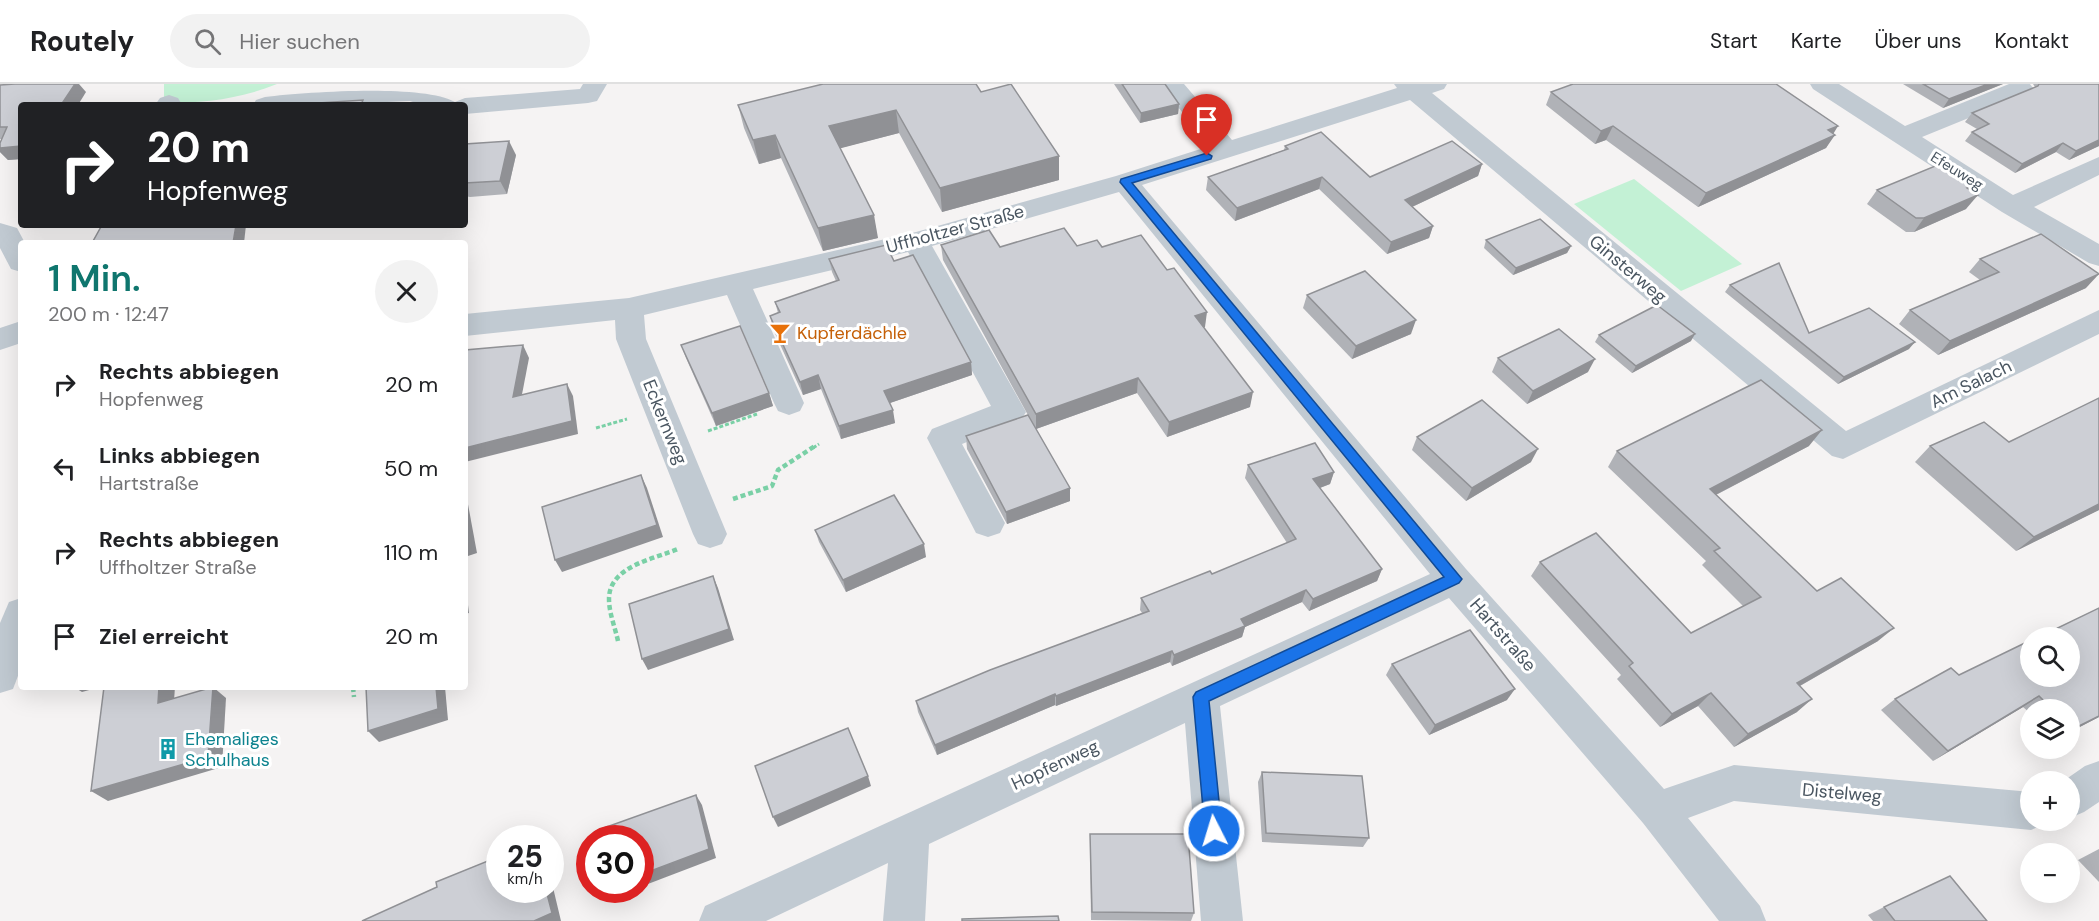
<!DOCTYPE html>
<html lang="de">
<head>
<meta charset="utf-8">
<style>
	body { margin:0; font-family:"DM Sans",sans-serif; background:#f2f2f2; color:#202124; height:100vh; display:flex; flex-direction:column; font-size:22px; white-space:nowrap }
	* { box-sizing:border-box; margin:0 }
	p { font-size:20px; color:#757577 }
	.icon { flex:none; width:33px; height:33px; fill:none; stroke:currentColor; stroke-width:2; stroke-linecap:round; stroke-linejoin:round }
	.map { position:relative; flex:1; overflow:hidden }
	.sheet { position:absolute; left:18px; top:156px; width:450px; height:450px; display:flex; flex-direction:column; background:#fff; border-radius:6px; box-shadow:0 6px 24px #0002 }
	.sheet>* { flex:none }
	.banner { position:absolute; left:18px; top:18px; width:450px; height:126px; border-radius:6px; box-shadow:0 6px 24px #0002; background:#202124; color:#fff; overflow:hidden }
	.fabs { position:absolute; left:2020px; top:543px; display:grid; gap:12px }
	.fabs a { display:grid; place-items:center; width:60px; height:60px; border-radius:50%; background:#fff; box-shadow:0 6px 24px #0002; font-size:30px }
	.speed { position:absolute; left:486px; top:741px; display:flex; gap:12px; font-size:30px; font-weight:700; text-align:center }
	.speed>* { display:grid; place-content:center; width:78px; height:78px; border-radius:50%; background:#fff; box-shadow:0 6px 24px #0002; line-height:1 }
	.speed small { font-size:15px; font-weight:400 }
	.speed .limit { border:9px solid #d22; background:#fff; color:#111 }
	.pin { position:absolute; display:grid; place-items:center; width:51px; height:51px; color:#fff; margin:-62px -26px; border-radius:50% 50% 50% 0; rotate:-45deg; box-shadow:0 0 6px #0007 }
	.pin .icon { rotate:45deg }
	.me { position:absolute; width:66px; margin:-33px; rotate:355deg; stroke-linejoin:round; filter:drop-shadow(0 0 4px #0008) }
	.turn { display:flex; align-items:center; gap:21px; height:126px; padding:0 30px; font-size:27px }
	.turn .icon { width:78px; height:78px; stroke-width:2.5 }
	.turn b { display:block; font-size:42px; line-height:51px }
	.round { display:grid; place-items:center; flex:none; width:63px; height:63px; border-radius:32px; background:#f2f2f2 }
	.headline { display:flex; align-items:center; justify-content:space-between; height:102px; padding:0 30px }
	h1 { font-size:36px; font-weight:600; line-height:45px; color:#0f766e }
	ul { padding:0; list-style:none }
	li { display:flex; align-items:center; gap:18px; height:84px; padding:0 30px }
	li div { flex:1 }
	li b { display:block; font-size:22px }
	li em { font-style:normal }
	header { display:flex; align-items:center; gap:36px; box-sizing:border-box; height:84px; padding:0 30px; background:#fff; border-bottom:2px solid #e0e0e0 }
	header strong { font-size:28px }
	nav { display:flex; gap:33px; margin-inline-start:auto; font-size:21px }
	.search { width:420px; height:54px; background:#f2f2f2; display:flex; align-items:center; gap:15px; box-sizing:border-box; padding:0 21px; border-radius:33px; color:#757577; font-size:22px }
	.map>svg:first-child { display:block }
	.green { fill:#c3f1d5 }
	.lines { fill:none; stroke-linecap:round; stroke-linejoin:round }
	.path-far1 { stroke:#7ad0a6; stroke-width:3; stroke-dasharray:4 2; stroke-linecap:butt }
	.path { stroke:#7ad0a6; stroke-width:4.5; stroke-dasharray:5 3; stroke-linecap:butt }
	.minor { fill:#c1cad2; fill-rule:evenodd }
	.wall { fill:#b0b2b7 }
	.shaded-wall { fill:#909195 }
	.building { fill:#cdcfd5; stroke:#909195; stroke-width:1.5 }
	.route { fill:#1a73e8; stroke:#114b97; stroke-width:1.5 }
	.labels { text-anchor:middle; stroke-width:6; stroke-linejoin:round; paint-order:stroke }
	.far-street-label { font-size:15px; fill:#4a5661; stroke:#fff }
	.street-label { font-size:18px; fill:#4a5661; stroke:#fff }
	.food-label { font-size:18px; fill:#c56008; stroke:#fff; text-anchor:start }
	.culture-label { font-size:18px; fill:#0d838f; stroke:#fff; text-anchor:start }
</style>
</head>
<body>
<header>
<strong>Routely</strong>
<div class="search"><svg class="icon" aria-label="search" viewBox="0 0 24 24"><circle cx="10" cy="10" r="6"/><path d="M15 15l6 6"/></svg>Hier suchen</div>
<nav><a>Start</a><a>Karte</a><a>Über uns</a><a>Kontakt</a></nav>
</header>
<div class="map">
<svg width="2099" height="837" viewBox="0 0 2099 837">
	<rect width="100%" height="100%" fill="#f5f3f3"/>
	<g class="green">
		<path d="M164 0H277C240 15 203 19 164 19Z"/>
		<path d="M1634 95 1742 180 1681 207 1574 120Z"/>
	</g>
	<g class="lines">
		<g class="path-far1">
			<path d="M596 344 627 335"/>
			<path d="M708 347 757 330"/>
			<path d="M813 364 819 360"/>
		</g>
		<g class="path">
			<path d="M733 415 772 402 778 386 815 362"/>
			<path d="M618 557C615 543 609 529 609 515 609 482 654 475 678 465"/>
			<path d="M353 603 354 613"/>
		</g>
		<g class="minor">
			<path d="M583 0H607L597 17 588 19 465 30V21H422L410 17 320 21H253L256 16 265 13C309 8 422 0 455 18L465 14 580 5Z"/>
			<path d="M1159 0H1184L1232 56 1397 4 1394 0H1447L1444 5 1432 9 1846 347 2099 226V250L1843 375 1832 372 1410 16 1142 101 1466 485 1664 705 1734 681 2031 708V736H2047L2045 740 2031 746 1734 717 1688 734 1760 822 1766 837H1719L1643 739 1449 514 1220 622 1243 837H1201L1185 639 929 760 925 837H883L888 779 766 837H699L705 822 1430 490 1119 108 932 162 1026 328 1021 336 962 360 1005 439 1000 449 988 453 976 449 927 354 932 345 991 322 908 168 753 205 804 319 800 327 789 331 778 327 774 319 727 211 644 231 646 255 727 450 722 460 710 464 698 460 693 450 616 255 615 236 465 252V230L629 214 916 148 1116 92 1210 62Z"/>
			<path d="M1810 0H1839L1905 42 2009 0H2030L2033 4 2030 9 1922 53 2013 111 2099 73V91L2034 123 2099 160V182L2089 179 2002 128 1813 5Z"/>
			<path d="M169 11 178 14 181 19 180 21H155L160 14Z"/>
			<path d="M0 139 17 144 25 159H21V188L11 185 0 164Z"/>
			<path d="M21 237V259L0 266V244Z"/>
			<path d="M21 514V584L13 605 0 609V539L9 518Z"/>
			<path d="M2099 677V718L2084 728 2070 734V698H2062L2085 682Z"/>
		</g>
	</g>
	<g class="wall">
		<path d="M1114 0H1165L1179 20 1178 30 1140 39Z"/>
		<path d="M1903 0H2003L1943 24Z"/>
		<path d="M2033 0H2099V62L2069 76 2056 68 2015 89 1965 57 1972 48 1977 45 1965 38 1972 29 2035 3Z"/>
		<path d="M0 1 86 8 21 21V75L8 76 0 68V59L2 55H0Z"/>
		<path d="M981 8 1059 72V96L942 128 899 49 840 64 878 154 823 167 781 74 759 80 744 44 738 21Z"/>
		<path d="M1551 8 1833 50 1826 64 1698 123 1606 56 1595 60 1546 21Z"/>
		<path d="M465 60 516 71 507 110 470 113 465 112Z"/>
		<path d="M1285 62 1370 93 1482 80 1478 92 1412 123 1433 142 1429 154 1387 170 1319 105 1235 137 1206 106 1208 93 1284 66Z"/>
		<path d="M1969 105 1966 125 1914 148H1906L1867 120 1877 106Z"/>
		<path d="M1486 156 1571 162 1567 169 1513 191 1484 164Z"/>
		<path d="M941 161 1000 163 1077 162 1102 163 1167 186 1205 243H1204L1250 323 1167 353 1137 309 1036 345 1070 417 1007 440 967 365 966 352 1035 344 943 176Z"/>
		<path d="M829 175 894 177 971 278 972 291 890 319 895 339 841 355 821 305 803 311 773 245 770 232 778 229 775 218 836 197 832 188Z"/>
		<path d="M1980 175 2086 204 1938 271 1899 240 1910 226 1980 196 1969 188Z"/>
		<path d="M1730 201 1809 249 1909 265 1838 300 1725 208Z"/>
		<path d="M1307 211 1411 250 1352 275 1303 224Z"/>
		<path d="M1599 251 1691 257 1632 289 1595 258Z"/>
		<path d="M681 261 769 309 773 322 716 342 686 274Z"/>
		<path d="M1498 274 1588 288 1527 320 1492 288Z"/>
		<path d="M1417 353 1531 378 1466 417 1412 366Z"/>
		<path d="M2009 358 2099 426 2016 467 1915 378 1930 362Z"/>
		<path d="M1809 362 1716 411 1817 507 1878 557 1800 602 1797 628 1734 663 1698 622 1660 643 1617 595 1621 591 1531 492 1540 478 1691 549 1743 522 1702 481 1706 477 1608 383 1617 367Z"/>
		<path d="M1248 381 1334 388 1330 400 1320 404 1382 485 1377 497 1309 527 1302 518 1245 543 1242 553 1172 582 1170 578 1056 622 1055 621 937 671 918 628 916 617 1142 529 1140 526 1141 514 1212 490 1287 459 1245 394Z"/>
		<path d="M815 446 926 473 846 508 819 458Z"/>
		<path d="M2099 524V633L2070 648V626H2031V630L2023 623 1933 677 1881 626 1895 615 1959 591Z"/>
		<path d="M1392 580 1507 616 1429 651 1386 591Z"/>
		<path d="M1262 688 1369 754 1363 763 1262 758 1258 698Z"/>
		<path d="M1090 750 1194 829 1191 837 1091 836 1090 759Z"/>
		<path d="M2099 765V798L2078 776Z"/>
		<path d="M1884 823 1987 837H1873L1868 831Z"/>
	</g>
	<g class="shaded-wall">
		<path d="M75 0H79L86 8 78 21H61Z"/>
		<path d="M1988 0H2003L1943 24 1949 15Z"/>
		<path d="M1179 20 1178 30 1140 39 1141 29Z"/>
		<path d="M896 26 899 49 834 66 829 42Z"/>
		<path d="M1613 42 1606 56 1595 60 1601 47Z"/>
		<path d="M1838 42 1832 52 1835 51 1826 64 1698 123 1706 109 1828 46Z"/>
		<path d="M775 51 781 74 759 80 753 56Z"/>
		<path d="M2099 56V62L2069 76 2076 67Z"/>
		<path d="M509 57 516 71 507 110 500 97Z"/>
		<path d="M2063 59 2056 68 2015 89 2022 80Z"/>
		<path d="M21 62V75L8 76 0 68V64Z"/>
		<path d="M1059 72V96L942 128 940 104Z"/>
		<path d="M1482 80 1478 92 1401 128 1405 116Z"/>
		<path d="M1322 93 1319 105 1235 137 1237 124Z"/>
		<path d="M1978 111 1966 125 1914 148 1924 134Z"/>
		<path d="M874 131 878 154 823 167 818 144Z"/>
		<path d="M236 141H246L244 159H233Z"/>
		<path d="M1433 142 1429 154 1387 170 1391 158Z"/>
		<path d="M1571 162 1567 169 1513 191 1516 184Z"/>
		<path d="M2099 190 2086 204 1938 271 1950 257Z"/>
		<path d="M1207 228 1205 243 1193 247 1195 232Z"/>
		<path d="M1416 236 1411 250 1352 275 1356 262Z"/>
		<path d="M1695 250 1691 257 1632 289 1636 282Z"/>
		<path d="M1915 258 1909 265 1838 300 1844 293Z"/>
		<path d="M523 261 529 274 519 326 513 313Z"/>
		<path d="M1595 275 1588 288 1527 320 1533 307Z"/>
		<path d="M971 278 972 291 887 320 884 307Z"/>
		<path d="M818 291 821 305 803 311 800 298Z"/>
		<path d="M1138 294 1137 309 1036 345V330Z"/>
		<path d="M567 300 573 312 578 350 465 378V364Z"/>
		<path d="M1253 308 1250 323 1167 353 1169 338Z"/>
		<path d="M769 309 773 322 716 342 712 329Z"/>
		<path d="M893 326 895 339 841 355 839 342Z"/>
		<path d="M1822 346 1809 362 1698 420 1710 405Z"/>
		<path d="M1538 365 1531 378 1466 417 1472 404Z"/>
		<path d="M1334 388 1330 400 1309 408 1313 395Z"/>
		<path d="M641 391 647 404 663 453 562 488 555 476Z"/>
		<path d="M465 404 477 469 465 473Z"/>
		<path d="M1070 404V417L1007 440 1006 428Z"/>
		<path d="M2099 420V426L2016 467 2034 453Z"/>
		<path d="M924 460 926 473 846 508 843 496Z"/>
		<path d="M1382 485 1377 497 1309 527 1313 515Z"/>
		<path d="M713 492 718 504 734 556 648 586 642 575Z"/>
		<path d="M465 496 469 529 465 530Z"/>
		<path d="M1306 506 1302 518 1245 543 1242 553 1172 582 1174 571 1241 535Z"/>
		<path d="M1894 544 1878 557 1782 612 1797 599Z"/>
		<path d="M1172 567 1170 578 1056 622V612Z"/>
		<path d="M74 603H100L82 608Z"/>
		<path d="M159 603H175L173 630 158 619Z"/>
		<path d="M213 603 226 614 222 683 108 717 91 707Z"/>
		<path d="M436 603H445L448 636 379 658 368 647Z"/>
		<path d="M1515 605 1507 616 1429 651 1435 641Z"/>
		<path d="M1711 609 1698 622 1660 643 1672 630Z"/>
		<path d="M1055 610V621L937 671 935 661Z"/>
		<path d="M2039 612 2023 623 1933 677 1948 667Z"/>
		<path d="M1812 615 1797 628 1734 663 1748 650Z"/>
		<path d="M2099 632V633L2070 648V647L2073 645Z"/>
		<path d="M868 692 871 702 778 743 773 733Z"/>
		<path d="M696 711 702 721 716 774 640 803V791Z"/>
		<path d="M550 791 561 837H534L546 806H550Z"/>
		<path d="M610 806H633L616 812Z"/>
	</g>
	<g class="building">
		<path d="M15 0H75L61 21H21V62L0 64V59L7 43H0V1Z"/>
		<path d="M823 0H976L981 8 1011 0 1059 72 940 104 896 26 829 42 874 131 818 144 775 51 753 56 738 21Z"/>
		<path d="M1122 0H1165L1179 20 1141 29Z"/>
		<path d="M1573 0H1776L1838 42 1828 46 1835 51 1706 109 1613 42 1601 47 1551 8Z"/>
		<path d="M1923 0H1988L1949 15Z"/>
		<path d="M2039 0H2099V56L2076 67 2063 59 2022 80 1972 48 1989 40 1972 29 2038 2Z"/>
		<path d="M363 16 361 21H288Z"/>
		<path d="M1321 48 1370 93 1452 57 1482 80 1405 116 1433 142 1391 158 1322 93 1237 124 1208 93 1288 65 1285 62Z"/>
		<path d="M509 57 500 97 465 99V60Z"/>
		<path d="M1940 80 1972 102 1967 104 1978 111 1924 134H1916L1877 106Z"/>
		<path d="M1540 135 1571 162 1516 184 1486 156Z"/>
		<path d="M102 141H236L233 159H92Z"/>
		<path d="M1064 144 1077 162 1097 156 1102 163 1141 151 1167 186 1174 184 1207 228 1195 232 1253 308 1169 338 1138 294 1036 330 941 161 989 146 1000 163Z"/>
		<path d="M2041 150 2099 190 1950 257 1910 226 1999 188 1980 175Z"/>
		<path d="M886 161 894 177 913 171 971 278 884 307 893 326 839 342 818 291 800 298 770 232 780 228 775 218 839 196 829 175Z"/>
		<path d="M1779 179 1809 249 1869 224 1915 258 1844 293 1730 201Z"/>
		<path d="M1365 187 1416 236 1356 262 1307 211Z"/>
		<path d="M1657 221 1695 250 1636 282 1599 251Z"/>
		<path d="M740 242 769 309 712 329 681 261Z"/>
		<path d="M1559 245 1595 275 1533 307 1498 274Z"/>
		<path d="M523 261 513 313 567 300 572 337 465 364V266Z"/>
		<path d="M1761 296 1822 346 1710 405 1817 507 1841 494 1894 544 1797 599 1812 615 1748 650 1711 609 1672 630 1629 582 1633 579 1540 478 1596 449 1691 549 1761 513 1714 467 1720 464 1617 367Z"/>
		<path d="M2099 314V420L2034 453 1930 362 1984 338 2009 358Z"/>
		<path d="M1482 316 1538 365 1472 404 1417 353Z"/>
		<path d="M1028 331 1070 404 1006 428 966 352Z"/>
		<path d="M1315 359 1334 388 1313 395 1382 485 1313 515 1306 506 1241 535 1245 542 1174 571 1172 567 1056 612 1055 610 935 661 916 617 990 586 1149 527 1141 514 1210 487 1212 490 1296 455 1248 381Z"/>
		<path d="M641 391 657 441 555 476 542 423Z"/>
		<path d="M894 411 924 460 843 496 815 446Z"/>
		<path d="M465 436 469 458 465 459Z"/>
		<path d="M713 492 729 545 642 575 629 520Z"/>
		<path d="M2099 524V632L2073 645 2070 642V626H2053L2039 612 1948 667 1895 615 1951 584 1959 591 2031 556V592H2070V554H2037Z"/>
		<path d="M1470 546 1515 605 1435 641 1392 580Z"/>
		<path d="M104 603H159L158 619 213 603 208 673 91 707Z"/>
		<path d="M366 603H436L438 625 368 647Z"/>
		<path d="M848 644 868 692 773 733 755 682Z"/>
		<path d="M1262 688 1362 692 1369 754 1266 749Z"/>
		<path d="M696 711 709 765 640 791V754H599L598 746Z"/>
		<path d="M1090 750H1188L1194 829 1092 828Z"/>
		<path d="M500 772V806H546L552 829 534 837H362L437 803 436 798Z"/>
		<path d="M1950 792 1987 837H1895L1884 823Z"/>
		<path d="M1058 832 1059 837H962V835Z"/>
	</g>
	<path class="route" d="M1207 69 1212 72 1211 75 1132 99 1462 495 1459 499 1209 617 1222 747 1219 753 1214 755 1208 753 1205 747 1193 613 1196 608 1444 493 1120 98 1121 95Z"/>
	<defs>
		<symbol id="bar-bare" viewBox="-9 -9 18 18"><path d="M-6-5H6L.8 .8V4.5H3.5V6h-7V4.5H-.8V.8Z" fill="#e8710a" stroke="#fff" stroke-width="2.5" paint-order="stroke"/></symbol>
		<symbol id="building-bare" viewBox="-9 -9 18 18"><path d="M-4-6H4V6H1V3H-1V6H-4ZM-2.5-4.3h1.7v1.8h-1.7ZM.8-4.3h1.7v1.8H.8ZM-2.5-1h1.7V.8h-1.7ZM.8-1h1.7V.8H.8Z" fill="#0f9aa8" stroke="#fff" stroke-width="2.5" paint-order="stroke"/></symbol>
	</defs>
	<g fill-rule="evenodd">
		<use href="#bar-bare" x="765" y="234" width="30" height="30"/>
		<use href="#building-bare" x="153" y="650" width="30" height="30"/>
	</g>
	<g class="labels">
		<g class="far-street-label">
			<text transform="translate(1957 87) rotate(32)" y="5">Efeuweg</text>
		</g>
		<g class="street-label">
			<text transform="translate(955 145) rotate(-15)" y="6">Uffholtzer Straße</text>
			<text transform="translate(1628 185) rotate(40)" y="6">Ginsterweg</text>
			<text transform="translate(1971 300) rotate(-26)" y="6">Am Salach</text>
			<text transform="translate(665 338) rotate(68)" y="6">Eckernweg</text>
			<text transform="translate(1503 551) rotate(49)" y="6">Hartstraße</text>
			<text transform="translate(1055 681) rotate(-25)" y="6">Hopfenweg</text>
			<text transform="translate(1842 709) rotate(5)" y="6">Distelweg</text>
		</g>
		<g class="food-label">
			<text x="797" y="255">Kupferdächle</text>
		</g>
		<g class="culture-label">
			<text x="185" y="661">Ehemaliges<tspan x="185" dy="21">Schulhaus</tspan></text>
		</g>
	</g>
</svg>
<div class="fabs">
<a><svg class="icon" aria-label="search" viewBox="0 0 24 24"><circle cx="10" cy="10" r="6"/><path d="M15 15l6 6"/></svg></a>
<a><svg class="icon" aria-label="layers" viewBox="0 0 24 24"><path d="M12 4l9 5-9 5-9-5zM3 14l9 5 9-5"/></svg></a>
<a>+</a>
<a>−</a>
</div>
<div class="speed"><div>25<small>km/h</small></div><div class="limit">30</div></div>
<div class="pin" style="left:1207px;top:72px;background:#d93025"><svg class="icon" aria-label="arrive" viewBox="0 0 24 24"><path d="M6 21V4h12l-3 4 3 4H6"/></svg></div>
<svg class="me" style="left:1214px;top:747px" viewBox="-20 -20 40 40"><circle r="17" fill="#1a73e8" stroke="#fff" stroke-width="3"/><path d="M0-11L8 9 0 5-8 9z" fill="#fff"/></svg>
<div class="banner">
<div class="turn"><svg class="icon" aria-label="right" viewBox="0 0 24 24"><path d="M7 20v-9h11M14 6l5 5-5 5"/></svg><div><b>20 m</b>Hopfenweg</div></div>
</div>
<section class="sheet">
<div class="headline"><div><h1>1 Min.</h1><p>200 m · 12:47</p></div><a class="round"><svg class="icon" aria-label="close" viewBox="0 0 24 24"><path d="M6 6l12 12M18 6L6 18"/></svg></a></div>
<ul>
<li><svg class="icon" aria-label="right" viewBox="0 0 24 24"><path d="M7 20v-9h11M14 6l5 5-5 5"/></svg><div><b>Rechts abbiegen</b><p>Hopfenweg</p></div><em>20 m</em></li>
<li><svg class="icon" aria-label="left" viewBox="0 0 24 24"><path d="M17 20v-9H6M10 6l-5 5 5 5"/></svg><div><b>Links abbiegen</b><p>Hartstraße</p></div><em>50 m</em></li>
<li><svg class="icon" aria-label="right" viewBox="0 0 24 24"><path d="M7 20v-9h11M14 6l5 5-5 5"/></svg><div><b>Rechts abbiegen</b><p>Uffholtzer Straße</p></div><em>110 m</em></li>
<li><svg class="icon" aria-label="arrive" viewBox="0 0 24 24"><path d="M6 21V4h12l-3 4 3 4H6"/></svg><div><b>Ziel erreicht</b></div><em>20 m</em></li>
</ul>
</section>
</div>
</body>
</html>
